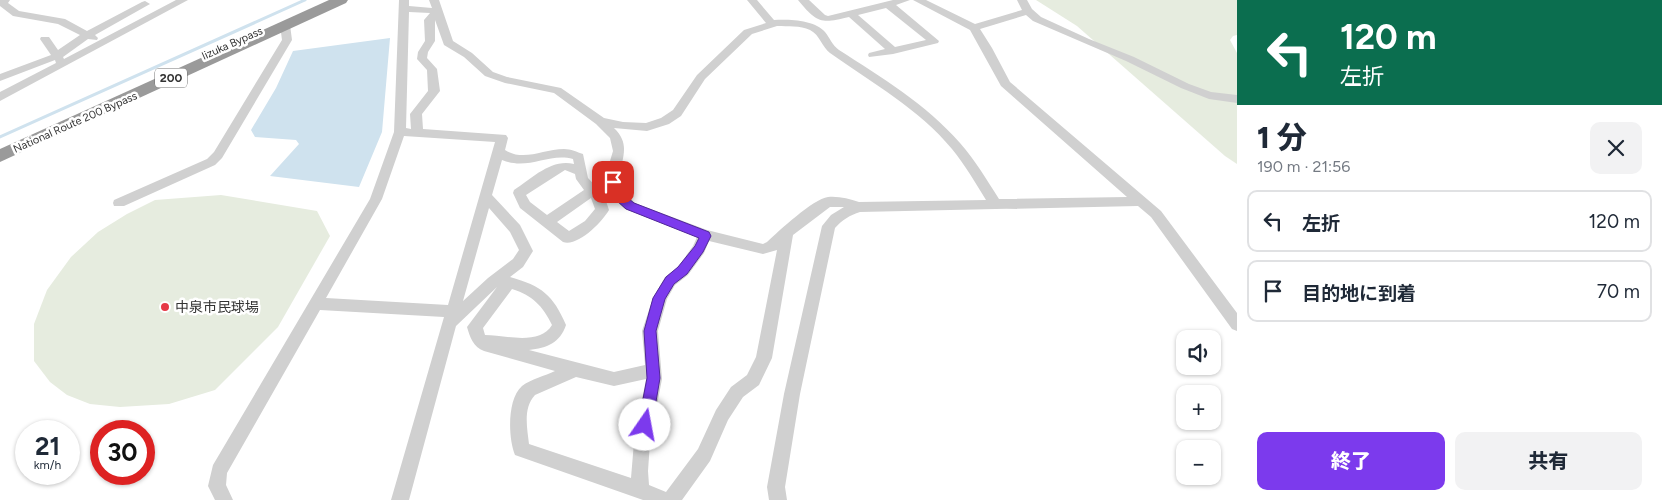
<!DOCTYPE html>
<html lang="ja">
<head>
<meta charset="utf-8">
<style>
	body { margin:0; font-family:Figtree,"Noto Sans JP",sans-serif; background:#f2f2f3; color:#1f2937; height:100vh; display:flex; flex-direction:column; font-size:19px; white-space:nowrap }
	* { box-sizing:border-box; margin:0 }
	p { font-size:16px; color:#747a83 }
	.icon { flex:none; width:28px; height:28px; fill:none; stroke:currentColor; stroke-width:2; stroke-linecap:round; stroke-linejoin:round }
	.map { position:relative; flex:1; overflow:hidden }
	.side { display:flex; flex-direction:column; background:#fff; width:425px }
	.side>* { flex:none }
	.hud { background:#0b6e4f; color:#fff; overflow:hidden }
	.tools { position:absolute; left:1176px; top:330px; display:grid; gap:10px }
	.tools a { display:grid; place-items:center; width:45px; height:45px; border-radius:10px; background:#fff; box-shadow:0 1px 4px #0004; font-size:25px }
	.speed { position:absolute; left:15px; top:420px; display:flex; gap:10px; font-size:25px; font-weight:700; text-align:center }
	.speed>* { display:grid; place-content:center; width:65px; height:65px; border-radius:50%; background:#fff; box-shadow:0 1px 4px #0004; line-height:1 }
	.speed small { font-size:12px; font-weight:400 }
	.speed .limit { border:8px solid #d22; background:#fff; color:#111 }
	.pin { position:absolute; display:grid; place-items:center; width:42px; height:42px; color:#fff; margin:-21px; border-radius:10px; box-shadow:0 2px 8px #0006 }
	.me { position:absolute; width:55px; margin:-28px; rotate:12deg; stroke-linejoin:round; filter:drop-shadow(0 0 4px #0008) }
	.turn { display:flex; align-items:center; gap:18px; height:105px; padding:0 20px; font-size:22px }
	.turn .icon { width:65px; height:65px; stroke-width:2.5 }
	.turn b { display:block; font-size:35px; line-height:42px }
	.round { display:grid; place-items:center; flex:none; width:52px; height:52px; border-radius:10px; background:#f2f2f3 }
	.overview { display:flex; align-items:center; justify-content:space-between; height:85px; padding:0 20px }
	h1 { font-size:30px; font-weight:800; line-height:38px }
	.button { display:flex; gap:10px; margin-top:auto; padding:10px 20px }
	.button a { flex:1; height:58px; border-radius:10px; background:#7c3aed; color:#fff; font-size:20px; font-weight:800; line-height:58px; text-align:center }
	.button a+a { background:#f2f2f3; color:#1f2937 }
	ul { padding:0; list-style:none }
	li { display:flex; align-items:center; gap:15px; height:62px; margin:0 10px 8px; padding:0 10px; border:2px solid #e0e1e3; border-radius:10px }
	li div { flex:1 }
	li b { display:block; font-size:19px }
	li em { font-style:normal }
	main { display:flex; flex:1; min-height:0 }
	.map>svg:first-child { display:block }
	.green { fill:#e6ecdf }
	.water { fill:#cfe2ee }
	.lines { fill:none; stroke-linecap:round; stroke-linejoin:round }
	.stream { stroke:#cfe2ee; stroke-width:3 }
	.minor { fill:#d0d0d0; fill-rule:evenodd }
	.highway { fill:#9a9a9a; fill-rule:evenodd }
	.route { fill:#7c3aed; stroke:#51269a }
	.poi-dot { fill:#e63946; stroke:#fff; stroke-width:2 }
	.labels { text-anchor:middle; stroke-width:5; stroke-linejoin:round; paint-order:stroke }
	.far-street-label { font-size:11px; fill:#333; stroke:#fff }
	.shield { fill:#fff; stroke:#707070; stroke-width:1 }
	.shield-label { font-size:12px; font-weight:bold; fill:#333 }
	.poi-label { font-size:14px; fill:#333; stroke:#fff; text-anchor:start }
</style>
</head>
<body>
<main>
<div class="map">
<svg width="1237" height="500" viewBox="0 0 1237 500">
	<rect width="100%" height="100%" fill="#fff"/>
	<g class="green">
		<path d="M1036 0H1237V35L1233 36 1230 40 1237 53V164L1225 156 1077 26Z"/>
		<path d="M221 195 317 211 330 236 278 327 215 390 169 404 120 407 90 404 67 395 50 382 34 361V324L47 290 71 257 98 232 127 214 155 200Z"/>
	</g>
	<path class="water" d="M390 38 382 132 359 187 270 176 299 144 296 140 255 137 251 130 276 88 293 51Z"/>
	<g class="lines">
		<path class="stream" d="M0 137 305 0"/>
		<g class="minor">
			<path d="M0 0H10L8 3 19 11 65 19 87 31 142 2 145 1 150 4 95 35 98 38 97 40 88 39 63 57 64 59 176 0H188L0 101V92L56 63 55 60 0 81V74L51 55 40 39 41 37H49L58 50 80 35 58 24 13 16 0 6Z"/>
			<path d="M399 0H409V6L432 8 429 0H439L453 41 472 53 493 72 507 77 561 88 604 118 623 122 646 123 661 118 673 110 697 75 744 30 766 23 747 0H757L774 20C789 19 815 20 825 32 830 38 832 45 839 50 881 77 926 104 960 143 975 160 987 180 999 199L1127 197 1001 86 970 30 913 0H926L975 24 1022 10 1017 0H1027L1032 9 1041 17 1089 39 1134 57 1189 84 1211 92 1237 95V103L1209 99 1181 88 1126 61 1033 21 1026 15 980 29 992 48 1010 82 1161 211 1237 313V331L1232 329 1151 217 1138 206 860 212C850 215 842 220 835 228L800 394 785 487 787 500H769L767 487 784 394 822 226 831 215 844 207H830L793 235 772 358 759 385 743 397 728 420 710 461 682 500H643L515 455C508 438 507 399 522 386 531 379 545 376 555 371L484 351C473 347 470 337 467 327L497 287 456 326 409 500H391L444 317 320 310 227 473 226 485 233 500H215L208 486 213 465 370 199 394 132ZM409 12 430 13 424 20 425 41 418 52 417 59 427 70 428 91 410 114 411 129 406 128ZM435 20 444 45 464 57 485 76 505 83 554 93 596 124 610 138 613 151 607 171V182L615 200 625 209 697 237 693 246 678 267 665 277 653 298 642 331 645 365 614 372 529 350C547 348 560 343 566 325 553 295 542 286 510 277L523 267 533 251 520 225 492 195 502 160C528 171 549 152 573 159L574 164C552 158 532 178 514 190L513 193 520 208 563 242C578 247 602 222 609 210L604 195 588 178 583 154C577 152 571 149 564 149 543 149 524 162 505 150L508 138 506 135 423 129 422 114 440 91 437 69 427 58 428 52 435 41ZM777 26C788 27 800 25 810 30 820 35 822 47 830 53 872 83 919 109 952 149 965 165 975 182 986 200L859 202C849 199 839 196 828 197 813 199 779 231 767 242L763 244 707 230 635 203C601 173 641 154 614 128L647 131 669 124 681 116 705 79 752 34ZM404 136 495 142 448 305 326 298 382 199ZM565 170 575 174 576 179 584 190 547 215 530 202 526 195ZM591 198 595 209 585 221 569 231 557 222ZM489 208 510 232 519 250 513 259 488 278 463 301ZM709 241 763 254 777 250 756 357 747 375 731 387 716 410 698 449 666 492 649 485 648 471 650 442 662 379 658 331 667 299 675 285 688 275 704 253ZM512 289C532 295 543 306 552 325 540 346 504 335 485 335L483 328ZM576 377 614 386 646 379 634 442 631 478 529 444C527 427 523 408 535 395Z"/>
			<path d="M798 0H809L825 15 828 16 893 0H910L896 5 939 41 938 43 893 54 869 57 868 55 869 53 885 49 849 17C821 24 817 23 798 0ZM886 8 926 40 895 47 858 15Z"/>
			<path d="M285 22 290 25 292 40 222 158 215 165 124 206H114L113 203 114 200 207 159 214 152 282 40 280 25Z"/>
		</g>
		<path class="highway" d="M329 0H348L346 3 0 162V149Z"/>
	</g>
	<path class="route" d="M613 179 616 180 624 195 634 203 709 232 711 236 703 252 687 274 674 284 665 299 656 331 660 378 652 425 650 430 645 432 640 430 638 425 647 378 644 331 653 298 666 277 678 267 695 246 699 238 626 209 616 200 608 182Z"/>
	<circle class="poi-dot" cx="165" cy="307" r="5"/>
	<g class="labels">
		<g class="far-street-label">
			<text transform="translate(232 43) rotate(-24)" y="4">Iizuka Bypass</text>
			<text transform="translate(75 122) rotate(-24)" y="4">National Route 200 Bypass</text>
		</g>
		<rect class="shield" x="155" y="68.5" width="32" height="19" rx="4"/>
		<g class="shield-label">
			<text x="171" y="82">200</text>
		</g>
		<g class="poi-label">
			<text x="175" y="312">中泉市民球場</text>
		</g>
	</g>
</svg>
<div class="tools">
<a><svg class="icon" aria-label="sound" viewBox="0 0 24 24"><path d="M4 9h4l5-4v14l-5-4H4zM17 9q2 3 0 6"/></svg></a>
<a>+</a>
<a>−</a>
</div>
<div class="speed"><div>21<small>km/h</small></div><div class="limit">30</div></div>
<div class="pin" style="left:613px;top:182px;background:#d93025"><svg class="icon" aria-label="arrive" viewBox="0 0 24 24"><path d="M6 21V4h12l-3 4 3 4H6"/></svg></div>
<svg class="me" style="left:645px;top:425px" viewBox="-20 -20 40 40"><circle r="19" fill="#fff"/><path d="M0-13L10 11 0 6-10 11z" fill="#7c3aed"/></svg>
</div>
<section class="side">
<div class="hud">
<div class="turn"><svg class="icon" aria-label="left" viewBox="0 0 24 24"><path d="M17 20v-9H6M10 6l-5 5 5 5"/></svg><div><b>120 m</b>左折</div></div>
</div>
<div class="overview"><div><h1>1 分</h1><p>190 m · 21:56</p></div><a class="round"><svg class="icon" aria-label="close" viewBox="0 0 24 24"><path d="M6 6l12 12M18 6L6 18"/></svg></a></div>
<ul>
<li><svg class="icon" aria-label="left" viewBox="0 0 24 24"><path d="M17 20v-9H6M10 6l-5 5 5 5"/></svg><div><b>左折</b></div><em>120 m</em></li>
<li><svg class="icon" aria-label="arrive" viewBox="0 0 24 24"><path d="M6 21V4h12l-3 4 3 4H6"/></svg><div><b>目的地に到着</b></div><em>70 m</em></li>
</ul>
<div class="button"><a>終了</a><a>共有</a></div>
</section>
</main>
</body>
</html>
